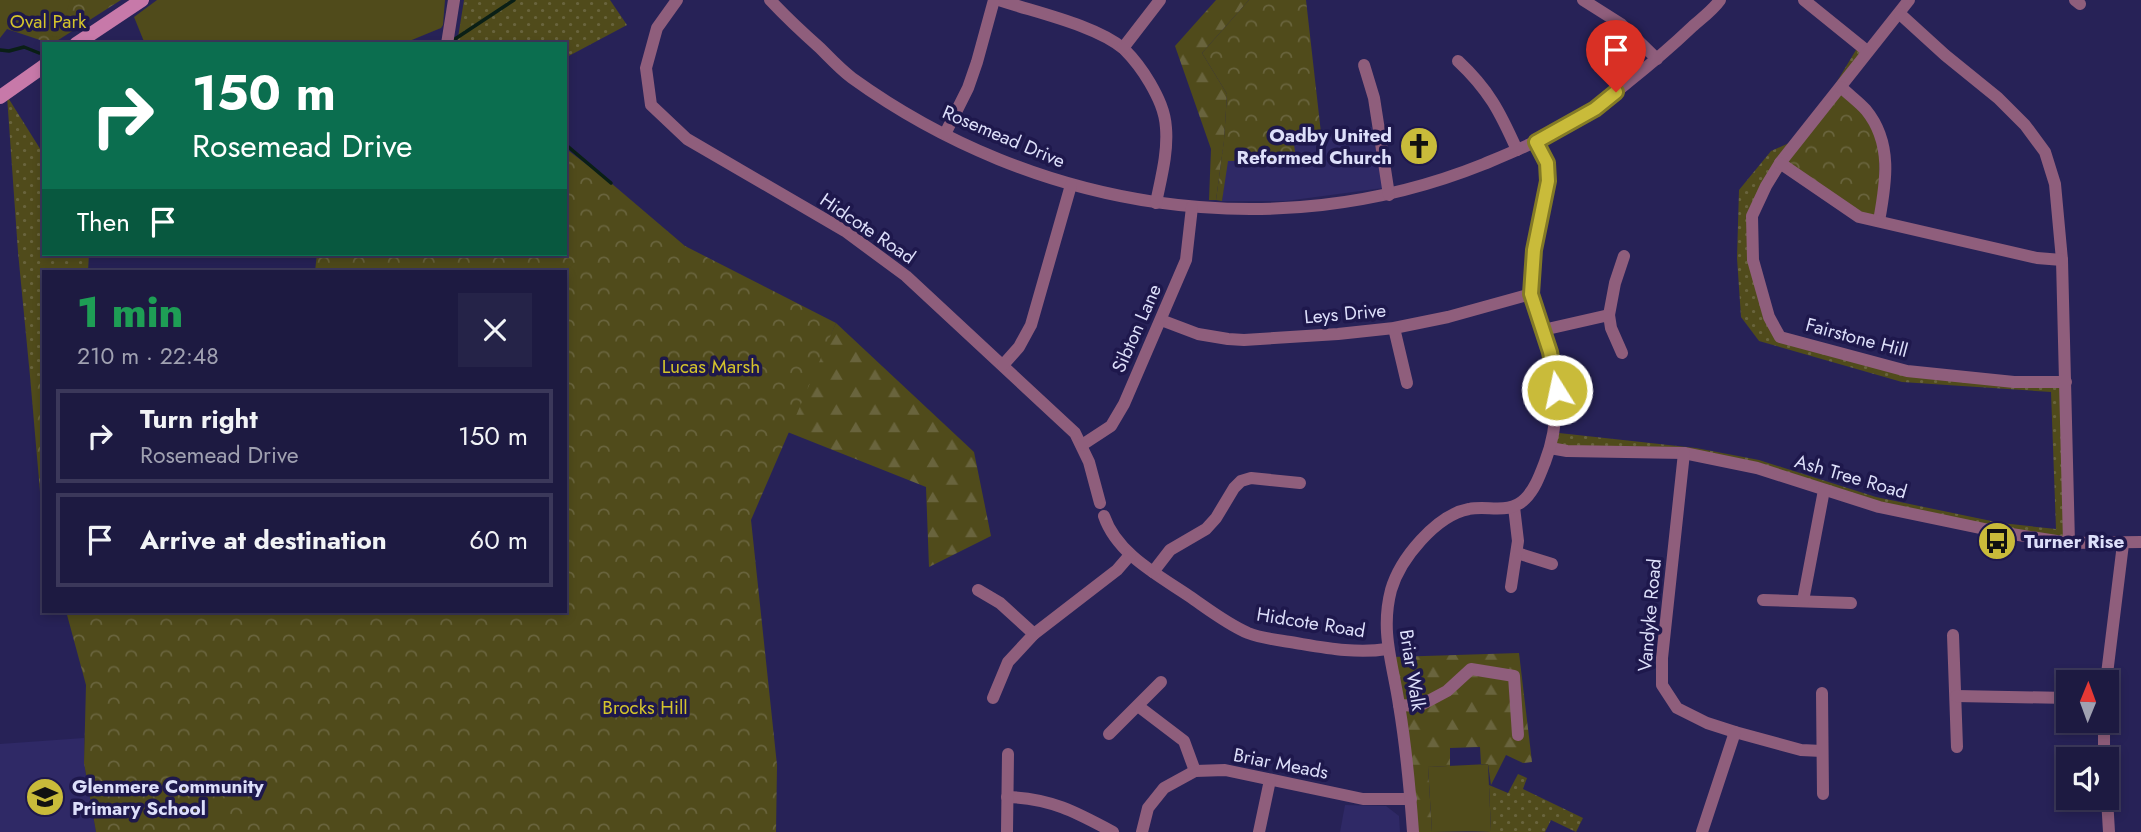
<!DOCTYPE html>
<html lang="en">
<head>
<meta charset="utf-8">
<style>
	body { margin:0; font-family:Jost,sans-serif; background:#252348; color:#f1f3f6; height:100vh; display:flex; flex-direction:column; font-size:26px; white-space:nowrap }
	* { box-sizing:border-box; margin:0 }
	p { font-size:23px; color:#a0a1b1 }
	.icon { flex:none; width:38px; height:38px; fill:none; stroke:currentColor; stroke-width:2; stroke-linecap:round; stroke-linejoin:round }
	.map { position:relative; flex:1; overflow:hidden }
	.panel { position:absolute; left:42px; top:270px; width:525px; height:343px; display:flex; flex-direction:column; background:#1d1a41; border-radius:0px; box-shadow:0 4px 10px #0003,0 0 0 2px #3b385a }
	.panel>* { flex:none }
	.top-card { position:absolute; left:42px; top:42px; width:525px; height:214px; border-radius:0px; box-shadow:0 4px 10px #0003,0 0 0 2px #3b385a; background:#0b6e4f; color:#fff; overflow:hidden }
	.needle { width:46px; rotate:1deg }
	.buttons { position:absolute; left:2056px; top:670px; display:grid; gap:14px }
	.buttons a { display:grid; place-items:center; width:63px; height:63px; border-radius:0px; background:#1d1a41; box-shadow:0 4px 10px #0003,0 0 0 2px #3b385a; font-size:35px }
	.pin { position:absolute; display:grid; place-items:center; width:60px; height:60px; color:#fff; margin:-72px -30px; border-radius:50% 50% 50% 0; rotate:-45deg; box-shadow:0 0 7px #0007 }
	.pin .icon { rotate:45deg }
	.me { position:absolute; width:77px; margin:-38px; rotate:350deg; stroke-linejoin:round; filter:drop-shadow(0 0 5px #0008) }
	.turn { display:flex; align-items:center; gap:24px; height:147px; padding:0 35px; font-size:32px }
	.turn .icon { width:91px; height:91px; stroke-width:2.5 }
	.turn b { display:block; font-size:49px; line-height:60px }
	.then { display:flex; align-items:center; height:66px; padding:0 35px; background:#0003; gap:14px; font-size:26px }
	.round { display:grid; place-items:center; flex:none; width:74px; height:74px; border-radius:0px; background:#252348 }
	.headline { display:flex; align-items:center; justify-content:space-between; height:119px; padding:0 35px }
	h1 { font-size:42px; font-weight:800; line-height:52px; color:#1e9e55 }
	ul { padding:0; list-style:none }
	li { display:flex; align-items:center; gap:21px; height:94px; margin:0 14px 10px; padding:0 21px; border:4px solid #3b385a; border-radius:0px }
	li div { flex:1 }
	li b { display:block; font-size:26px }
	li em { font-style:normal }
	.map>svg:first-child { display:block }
	.built { fill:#2f2966 }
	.grass { fill:url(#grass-dots) }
	.forest { fill:url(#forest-firs) }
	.park { fill:url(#park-crowns) }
	.pitch { fill:#504b1b }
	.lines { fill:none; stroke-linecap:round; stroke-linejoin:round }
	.stream { stroke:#0a1f16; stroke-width:3.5 }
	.minor { stroke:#8f5e7c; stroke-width:12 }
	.secondary { stroke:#c779a9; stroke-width:14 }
	.route-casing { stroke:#837a26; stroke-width:18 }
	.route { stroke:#c9bb3a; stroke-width:12 }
	.labels { text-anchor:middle; stroke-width:7; stroke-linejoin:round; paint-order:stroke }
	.park-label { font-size:19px; fill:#d4c42c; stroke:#1e184c }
	.poi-label { font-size:19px; font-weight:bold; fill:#dddffa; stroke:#1e184c; text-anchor:start }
	.street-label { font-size:19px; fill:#dddffa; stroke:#1e184c }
</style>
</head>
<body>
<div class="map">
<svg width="2141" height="832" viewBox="0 0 2141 832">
	<defs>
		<pattern id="grass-dots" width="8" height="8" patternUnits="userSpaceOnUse" patternTransform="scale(1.75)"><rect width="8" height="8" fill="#504b1b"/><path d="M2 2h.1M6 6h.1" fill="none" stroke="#69643d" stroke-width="1.8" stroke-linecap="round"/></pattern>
		<pattern id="forest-firs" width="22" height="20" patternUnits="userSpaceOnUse" patternTransform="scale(1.75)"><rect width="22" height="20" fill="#504b1b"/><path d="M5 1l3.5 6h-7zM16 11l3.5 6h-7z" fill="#69643d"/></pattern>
		<pattern id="park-crowns" width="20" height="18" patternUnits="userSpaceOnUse" patternTransform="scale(1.75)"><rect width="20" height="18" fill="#504b1b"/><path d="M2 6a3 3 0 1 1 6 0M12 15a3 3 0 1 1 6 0" fill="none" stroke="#69643d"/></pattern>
	</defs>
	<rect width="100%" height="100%" fill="#272257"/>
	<g class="built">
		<path d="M1372 127 1383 188 1286 201H1222L1227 160H1295L1293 136Z"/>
		<path d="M84 738V763L96 832H0V744Z"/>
		<path d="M1345 805 1386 806 1399 816 1400 832H1340Z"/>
	</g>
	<g class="grass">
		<path d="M464 0H610L627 25 565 58V44H457Z"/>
		<path d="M1859 45 1867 51 1827 104 1752 216 1753 260 1781 337 1907 371 2066 382 2069 543 1999 532 1684 453 1550 448 1559 433 1696 448 1759 460 1876 497 2001 523 2056 529 2051 392 1902 382 1759 341 1741 317 1737 258 1739 190 1771 151 1789 143 1827 98Z"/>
		<path d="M7 96 44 155V254H89L88 271H44V376H30L18 252Z"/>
		<path d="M1518 774 1527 778 1523 789 1583 818 1576 832 1551 820 1545 832H1467L1491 831 1489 785 1508 793Z"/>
	</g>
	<g class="forest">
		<path d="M1216 0H1249L1202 53 1227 94 1224 141 1216 200H1209L1211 149 1175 46Z"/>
		<path d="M836 323 974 452 991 536 929 567 926 487 785 431Z"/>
		<path d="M1519 653 1532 762 1523 763 1506 755 1491 785 1488 764H1481L1480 747 1450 748V766L1428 767 1432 832H1413L1393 657Z"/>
	</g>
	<g class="park">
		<path d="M0 0H121L52 44 7 29 0 38Z"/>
		<path d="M1249 0H1306L1321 133 1293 136 1296 160 1228 161 1222 201 1216 200 1224 140 1227 94 1202 53Z"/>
		<path d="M1841 87 1880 133 1879 221 1859 217 1780 163Z"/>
		<path d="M565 148 611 183 685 246 836 323 751 520 777 765 776 832H96L84 763 86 685 66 611H565V271H315L317 254H565Z"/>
		<path d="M30 376H44V528L43 526Z"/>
	</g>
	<g class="pitch">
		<path d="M0 0H70L60 38 0 22Z"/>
		<path d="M157 0H445L443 25 441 28 402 44H145L134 17Z"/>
		<path d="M1488 764 1491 831 1432 832 1428 767Z"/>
	</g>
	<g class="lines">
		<g class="stream">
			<path d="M452 41 514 0"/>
			<path d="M0 50 9 51 24 47 39 53"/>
			<path d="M565 144 611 183"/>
		</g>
		<g class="minor">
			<path d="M677 0 657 28 646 68 651 105 687 139 845 231 906 276 1075 433 1089 462 1100 503"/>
			<path d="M770 0C786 17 803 33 820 48 830 58 840 69 852 78 1035 210 1273 249 1484 164 1522 148 1561 132 1595 109 1606 101 1617 91 1628 82 1651 64 1672 46 1693 26 1702 18 1713 10 1720 0"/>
			<path d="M999 0C1034 12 1096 25 1124 49 1134 59 1143 71 1150 83 1158 97 1165 111 1166 128 1168 153 1161 178 1156 203"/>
			<path d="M1583 0 1621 24 1657 59"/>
			<path d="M1804 0 1867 51"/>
			<path d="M1909 0 1780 163 1766 186 1752 216 1753 260 1769 317 1780 337 1907 371 2014 382H2066"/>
			<path d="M2075 0 2080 4"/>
			<path d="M1900 14 1945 55 1998 98 2025 125 2045 152 2055 184 2062 260 2069 543"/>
			<path d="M447 44 454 0"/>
			<path d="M1123 48 1160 0"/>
			<path d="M1458 61C1489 90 1500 112 1517 150"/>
			<path d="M1364 65 1374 98 1389 195"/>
			<path d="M1841 87C1849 95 1859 102 1866 110 1893 143 1886 183 1879 221"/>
			<path d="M945 134 968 88 977 62 994 0"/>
			<path d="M1780 163 1859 217 2037 258 2062 260"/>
			<path d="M1609 315 1615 283 1624 256"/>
			<path d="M1161 320 1198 334 1228 339 1244 340 1338 334 1394 328 1448 317 1531 294"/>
			<path d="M1394 328 1407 383"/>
			<path d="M1543 330 1609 315 1611 328 1622 353"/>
			<path d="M1003 365 1019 347 1031 325 1071 185"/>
			<path d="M1082 445 1111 426 1124 404 1186 260 1192 207"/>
			<path d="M1550 448 1567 451 1684 453 1757 468 1879 507 1999 532 2069 543 2141 542"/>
			<path d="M1684 453 1662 658V685L1677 708 1707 723 1735 732 1801 750 1822 751"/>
			<path d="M1104 516C1117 554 1158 575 1189 596 1208 609 1227 624 1248 633 1263 639 1280 640 1296 643 1326 648 1357 654 1387 649"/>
			<path d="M1517 553 1552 564"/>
			<path d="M1153 572 1170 550 1206 529 1216 518 1234 488 1241 481 1251 478 1300 483"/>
			<path d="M1511 587 1518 541 1514 507"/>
			<path d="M978 590 1000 603 1034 634"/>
			<path d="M1763 600 1851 603"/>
			<path d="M1803 601 1824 490"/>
			<path d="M1953 635 1957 747"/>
			<path d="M2106 682 2123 544"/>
			<path d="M1822 693 1823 794"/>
			<path d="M1956 696 2068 698"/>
			<path d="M993 698 1008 662 1034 634 1117 570 1130 555"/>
			<path d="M1399 705 1419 706 1447 691 1471 669 1514 676 1518 735"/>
			<path d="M1138 706 1184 741 1195 771"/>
			<path d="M2104 721V760"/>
			<path d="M1109 734 1161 682"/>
			<path d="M1007 797C1050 798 1076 812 1113 832"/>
			<path d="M2107 798 2109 832"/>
			<path d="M1007 832 1008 754"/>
			<path d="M1142 832 1148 808 1164 788 1195 771 1225 770 1363 799H1411"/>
			<path d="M1259 832 1270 780"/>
			<path d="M1413 832C1410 790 1406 747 1399 705 1393 664 1380 632 1391 590 1400 559 1436 515 1469 509 1488 505 1509 515 1525 499 1535 489 1540 475 1545 462 1561 421 1558 379 1545 338 1538 317 1530 298 1531 276 1533 240 1552 201 1547 166 1545 158 1540 149 1537 142"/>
			<path d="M1702 832 1735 732"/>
		</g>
		<g class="secondary">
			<path d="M76 44 142 0"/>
			<path d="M0 97 44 66"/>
		</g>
	</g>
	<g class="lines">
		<defs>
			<path id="route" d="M1557 390 1550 352 1531 294 1534 250 1548 181 1547 163 1536 142 1595 109 1616 92"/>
		</defs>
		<use href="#route" class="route-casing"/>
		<use href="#route" class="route"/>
	</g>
	<defs>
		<symbol id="church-disc" viewBox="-11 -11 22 22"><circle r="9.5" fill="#c9bb3a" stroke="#1e184c"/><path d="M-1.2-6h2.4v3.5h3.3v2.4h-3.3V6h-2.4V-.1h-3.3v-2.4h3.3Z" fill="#111"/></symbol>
		<symbol id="bus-disc" viewBox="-11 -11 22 22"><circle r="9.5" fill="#c9bb3a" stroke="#1e184c"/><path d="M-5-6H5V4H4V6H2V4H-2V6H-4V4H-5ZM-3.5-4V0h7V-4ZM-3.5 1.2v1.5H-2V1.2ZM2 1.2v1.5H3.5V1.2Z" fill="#111"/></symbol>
		<symbol id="school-disc" viewBox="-11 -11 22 22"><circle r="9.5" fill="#c9bb3a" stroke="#1e184c"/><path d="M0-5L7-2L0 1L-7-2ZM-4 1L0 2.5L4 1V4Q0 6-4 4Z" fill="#111"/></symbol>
	</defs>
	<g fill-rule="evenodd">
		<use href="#church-disc" x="1397" y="124" width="44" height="44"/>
		<use href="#bus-disc" x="1975" y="519" width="44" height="44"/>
		<use href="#school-disc" x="23" y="775" width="44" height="44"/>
	</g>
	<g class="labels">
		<g class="park-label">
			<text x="48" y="28">Oval Park</text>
			<text x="711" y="373">Lucas Marsh</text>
			<text x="645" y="714">Brocks Hill</text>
		</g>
		<g class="poi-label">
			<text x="1392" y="142" text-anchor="end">Oadby United<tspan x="1392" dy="22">Reformed Church</tspan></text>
			<text x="2024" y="548">Turner Rise</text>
			<text x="72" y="793">Glenmere Community<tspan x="72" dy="22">Primary School</tspan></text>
		</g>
		<g class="street-label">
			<text transform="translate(1004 136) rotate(23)" y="7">Rosemead Drive</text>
			<text transform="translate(868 228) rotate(34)" y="7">Hidcote Road</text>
			<text transform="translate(1345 313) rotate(-5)" y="7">Leys Drive</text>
			<text transform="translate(1136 328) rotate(-66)" y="7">Sibton Lane</text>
			<text transform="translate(1857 337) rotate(15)" y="7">Fairstone Hill</text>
			<text transform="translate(1851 476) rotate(16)" y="7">Ash Tree Road</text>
			<text transform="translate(1649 615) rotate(-85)" y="7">Vandyke Road</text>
			<text transform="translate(1311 622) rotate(9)" y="7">Hidcote Road</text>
			<text transform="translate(1413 670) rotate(81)" y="7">Briar Walk</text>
			<text transform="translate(1281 763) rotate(11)" y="7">Briar Meads</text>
		</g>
	</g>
</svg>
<div class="buttons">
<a><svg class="needle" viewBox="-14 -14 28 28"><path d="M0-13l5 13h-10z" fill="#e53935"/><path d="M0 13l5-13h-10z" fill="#a0a1b1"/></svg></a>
<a><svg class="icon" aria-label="sound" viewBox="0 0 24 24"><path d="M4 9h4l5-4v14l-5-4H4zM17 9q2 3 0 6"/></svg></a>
</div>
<div class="pin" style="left:1616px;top:92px;background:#d93025"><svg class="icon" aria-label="arrive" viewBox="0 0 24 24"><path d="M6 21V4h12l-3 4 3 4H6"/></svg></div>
<svg class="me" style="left:1557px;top:390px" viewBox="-20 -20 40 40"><circle r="17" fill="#c9bb3a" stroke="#fff" stroke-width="3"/><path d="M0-11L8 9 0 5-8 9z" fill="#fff"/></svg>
<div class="top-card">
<div class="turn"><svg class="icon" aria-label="right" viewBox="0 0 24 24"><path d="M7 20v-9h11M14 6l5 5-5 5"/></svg><div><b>150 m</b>Rosemead Drive</div></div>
<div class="then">Then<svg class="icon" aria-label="arrive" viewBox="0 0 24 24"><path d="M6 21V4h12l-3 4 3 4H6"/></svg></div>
</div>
<section class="panel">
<div class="headline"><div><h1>1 min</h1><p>210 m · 22:48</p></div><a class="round"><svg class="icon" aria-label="close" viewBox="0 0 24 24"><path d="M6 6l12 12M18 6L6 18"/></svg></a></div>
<ul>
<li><svg class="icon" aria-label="right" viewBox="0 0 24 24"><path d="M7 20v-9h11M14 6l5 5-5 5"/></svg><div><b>Turn right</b><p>Rosemead Drive</p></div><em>150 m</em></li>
<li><svg class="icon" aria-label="arrive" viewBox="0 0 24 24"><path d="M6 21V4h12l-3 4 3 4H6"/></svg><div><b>Arrive at destination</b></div><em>60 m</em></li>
</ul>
</section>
</div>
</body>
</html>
